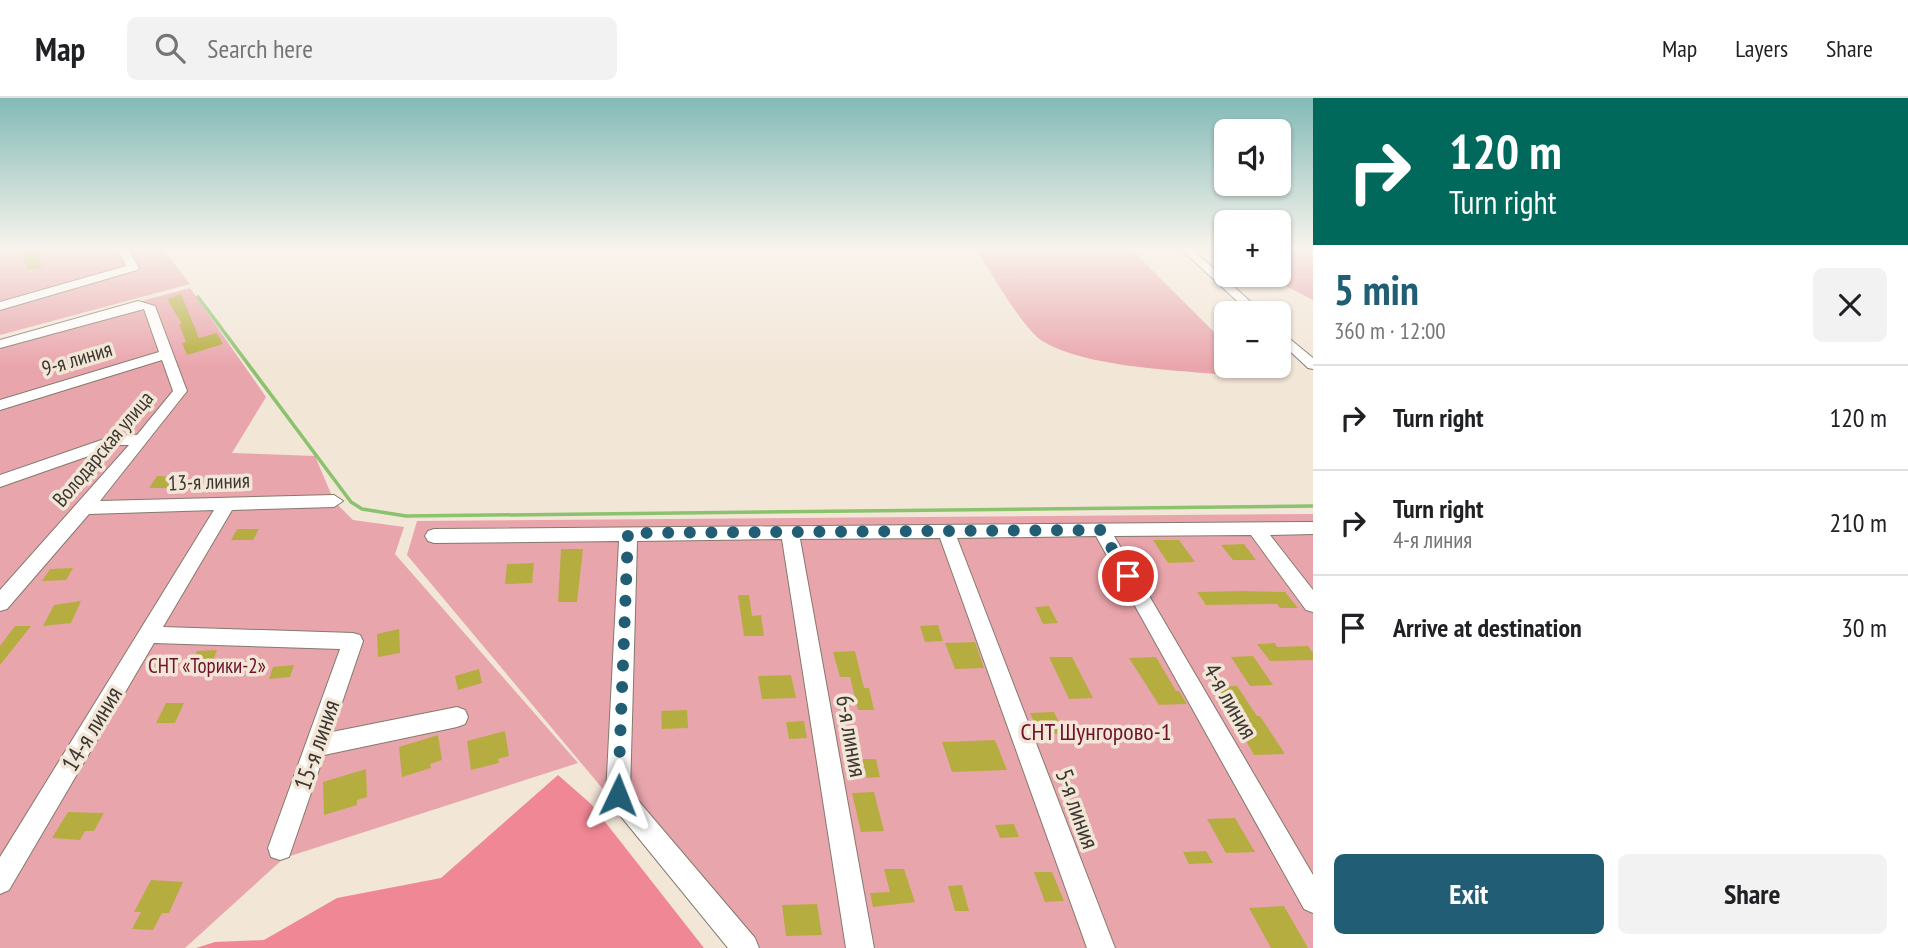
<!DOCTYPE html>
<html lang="en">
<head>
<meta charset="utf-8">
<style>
	body { margin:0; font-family:"PT Sans Narrow",sans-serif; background:#f2f2f2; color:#202124; height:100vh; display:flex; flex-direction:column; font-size:26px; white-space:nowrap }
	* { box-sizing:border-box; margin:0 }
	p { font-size:23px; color:#757577 }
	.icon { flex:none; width:38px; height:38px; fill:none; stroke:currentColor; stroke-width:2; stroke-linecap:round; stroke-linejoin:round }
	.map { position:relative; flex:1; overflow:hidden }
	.sheet { display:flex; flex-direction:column; background:#fff; width:595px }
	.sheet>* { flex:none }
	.banner { background:#00695c; color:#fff; overflow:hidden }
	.buttons { position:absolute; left:1214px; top:21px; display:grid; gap:14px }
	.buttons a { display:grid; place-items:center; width:77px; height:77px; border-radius:10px; background:#fff; box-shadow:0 2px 5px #0004; font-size:35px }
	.pin { position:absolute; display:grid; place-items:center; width:60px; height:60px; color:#fff; margin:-30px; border:4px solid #fff; border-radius:50%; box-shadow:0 2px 7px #0007 }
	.me { position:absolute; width:77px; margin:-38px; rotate:2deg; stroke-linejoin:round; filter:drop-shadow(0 0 5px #0008) }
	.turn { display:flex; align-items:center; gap:24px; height:147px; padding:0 21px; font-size:32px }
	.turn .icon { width:91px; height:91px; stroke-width:2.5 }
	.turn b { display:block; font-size:49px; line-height:60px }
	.round { display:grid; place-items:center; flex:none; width:74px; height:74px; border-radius:10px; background:#f2f2f2 }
	.overview { display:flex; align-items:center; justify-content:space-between; height:119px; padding:0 21px }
	h1 { font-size:42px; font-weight:700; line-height:52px; color:#215e75 }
	.action { display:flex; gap:14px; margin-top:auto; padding:14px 21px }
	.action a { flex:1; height:80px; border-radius:10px; background:#215e75; color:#fff; font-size:28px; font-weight:700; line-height:80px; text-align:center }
	.action a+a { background:#f2f2f2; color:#202124 }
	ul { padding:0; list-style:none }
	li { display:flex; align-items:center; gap:21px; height:105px; padding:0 21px; border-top:2px solid #e0e0e0 }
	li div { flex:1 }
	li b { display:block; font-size:26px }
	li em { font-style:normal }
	header { display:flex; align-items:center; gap:42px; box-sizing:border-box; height:98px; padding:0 35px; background:#fff; border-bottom:2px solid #e0e0e0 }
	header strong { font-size:33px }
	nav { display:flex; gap:38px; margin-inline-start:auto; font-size:24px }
	.search { width:490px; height:63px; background:#f2f2f2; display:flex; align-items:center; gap:18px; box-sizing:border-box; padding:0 24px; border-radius:10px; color:#757577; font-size:26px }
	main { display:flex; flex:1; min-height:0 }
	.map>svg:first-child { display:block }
	.green { fill:#e9a5ac }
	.forest { fill:#f08795 }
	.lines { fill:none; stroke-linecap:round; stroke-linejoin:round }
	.stream { stroke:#8bc26d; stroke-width:3.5 }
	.building { fill:#b6ad41 }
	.minor-casing { stroke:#847a6c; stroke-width:2 }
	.minor { fill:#fff; fill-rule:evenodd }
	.route { stroke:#215e75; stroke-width:12; stroke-dasharray:0 21.6 }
	.labels { text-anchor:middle; stroke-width:7; stroke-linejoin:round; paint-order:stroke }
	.street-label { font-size:21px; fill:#3b3630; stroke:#f2e6d7 }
	.park-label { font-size:21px; fill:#6f112a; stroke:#f2e6d7 }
	.near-street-label { font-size:24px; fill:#3b3630; stroke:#f2e6d7 }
	.near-park-label { font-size:24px; fill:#6f112a; stroke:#f2e6d7 }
</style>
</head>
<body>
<header>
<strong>Map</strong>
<div class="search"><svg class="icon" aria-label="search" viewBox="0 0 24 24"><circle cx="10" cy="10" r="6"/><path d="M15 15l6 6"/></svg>Search here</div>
<nav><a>Map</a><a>Layers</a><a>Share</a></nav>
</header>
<main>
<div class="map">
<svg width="1313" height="850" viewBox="0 0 1313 850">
	<rect width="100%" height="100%" fill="#f2e6d7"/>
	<g class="green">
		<path d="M0 150H162L190 186 0 237Z"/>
		<path d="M975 150H1130L1227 247V268H1244L1254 279C1197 273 1092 272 1044 244 1022 231 990 172 975 150Z"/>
		<path d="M1279 150H1313V202L1264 177H1279Z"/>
		<path d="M190 190 266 299 232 355 315 358 334 403 353 422 404 429 395 456 578 665 284 760 185 850H0V241Z"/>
		<path d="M1313 416V850H736L407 457 417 423Z"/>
	</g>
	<path class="forest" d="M558 677 591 706 704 850H196L215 844 264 842 337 800 441 780Z"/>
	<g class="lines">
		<path class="stream" d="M198 199 351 404 362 411 406 418 1313 408"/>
	</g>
	<g class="building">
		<path d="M21 150H37L42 169 28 172Z"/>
		<path d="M181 196 199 240 217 235 223 246 187 257 182 245 186 244 179 226H182L167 201Z"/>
		<path d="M157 378 180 379 172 390H149Z"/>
		<path d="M237 431H259L253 442H231Z"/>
		<path d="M1153 442H1179L1195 464 1168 465Z"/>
		<path d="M1244 446 1256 462H1233L1221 447Z"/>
		<path d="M561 451H583L577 504H558Z"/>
		<path d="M534 465 532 485 505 486 507 466Z"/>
		<path d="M73 470 66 482 42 483 50 471Z"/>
		<path d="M1243 493 1285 494 1298 510H1280L1277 506 1206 507 1197 494Z"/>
		<path d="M738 497H749L752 518 761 517 764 538H744Z"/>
		<path d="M81 503 71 525 43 528 54 507Z"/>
		<path d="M1049 508 1058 525 1043 526 1035 509Z"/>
		<path d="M938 527 943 543 925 544 920 528Z"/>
		<path d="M15 528H31L0 567V548Z"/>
		<path d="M399 531 400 555 378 559 377 536Z"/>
		<path d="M975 544 984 570 955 571 945 545Z"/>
		<path d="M1275 545 1277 549 1308 548 1313 555V562L1270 563 1257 546Z"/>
		<path d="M217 552 211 568 191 569 197 553Z"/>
		<path d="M855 553 864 590H869L874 612H858L850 579H840L833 554Z"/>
		<path d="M1253 558 1273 587 1250 588 1231 559Z"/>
		<path d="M1049 559H1072L1093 600 1069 601Z"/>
		<path d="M1156 559 1176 593H1179L1187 606 1159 607 1129 560Z"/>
		<path d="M294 567 290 579 269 581 273 569Z"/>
		<path d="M479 571 482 585 458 592 455 578Z"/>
		<path d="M791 577 796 600 762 601 758 578Z"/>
		<path d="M1237 588 1257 618H1260L1285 656 1254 657 1215 589Z"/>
		<path d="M166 605H184L175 625H156Z"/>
		<path d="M687 612 688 630 662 631 661 613Z"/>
		<path d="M1054 614 1064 635 1040 637 1030 615Z"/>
		<path d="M804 623 807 640 789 641 786 624Z"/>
		<path d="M505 633 509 658 498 661 499 665 471 672 467 643Z"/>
		<path d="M438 637 442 662 430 666 431 670 402 679 399 649Z"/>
		<path d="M995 642 1007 672 952 674 942 644Z"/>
		<path d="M862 661H876L880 679 867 680Z"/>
		<path d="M366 671 367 699 357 702V707L324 717 323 684Z"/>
		<path d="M874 694 884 733 861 734 852 695Z"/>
		<path d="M68 714 104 715 94 733H85L80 742 52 740Z"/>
		<path d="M1235 720 1255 754 1226 755 1207 721Z"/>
		<path d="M1014 726 1019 739 1000 740 995 727Z"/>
		<path d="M1206 753 1213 765 1189 766 1183 754Z"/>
		<path d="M884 771H904L915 804 873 809 870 795 890 794Z"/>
		<path d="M1034 774H1052L1064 803 1045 804Z"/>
		<path d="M151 782 183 784 169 815H162L153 832 132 831 141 814H134Z"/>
		<path d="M962 787 969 813H955L948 788Z"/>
		<path d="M817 806 822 837 786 838 782 807Z"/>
		<path d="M1284 808 1308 850H1271L1249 810Z"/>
	</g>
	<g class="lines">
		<defs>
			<g id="minor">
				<path d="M117 150H127L139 170 137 172 0 212V204L126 168Z"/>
				<path d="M1180 150H1191L1263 215H1250Z"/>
				<path d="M138 203 155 208 187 293 100 403 334 397 343 403 334 409 232 412 163 529 353 535 360 537 363 543 332 634 457 609 465 612 468 619 465 626 457 629 324 657 289 759 280 762 271 759 268 750 340 551 154 545 9 792 0 796V759L214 412 89 416 7 511 0 513V492L129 347H120L0 389V377L113 338 137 337 173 293 162 262 0 312V302L159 254 144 211 0 250V242Z"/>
				<path d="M1279 232 1313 260V271L1308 270 1279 243Z"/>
				<path d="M1313 424V436L1270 437 1313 492V514L1306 512 1251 437 1114 438 1313 777V815L1304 811 1096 438 957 440 1115 850H1087L940 440 800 441 874 850H846L782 441 637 443 630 693 755 840 759 850H728L610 705 606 697 619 443 434 445 428 443 425 438 428 433 434 431Z"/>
			</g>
		</defs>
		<use href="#minor" class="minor-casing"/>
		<use href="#minor" class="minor"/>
	</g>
	<linearGradient id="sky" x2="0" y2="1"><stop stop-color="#83bab7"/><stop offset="0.56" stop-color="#f9f4ed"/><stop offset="1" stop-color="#f9f4ed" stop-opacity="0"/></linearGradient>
	<rect width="1313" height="269" fill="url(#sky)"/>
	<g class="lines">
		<path class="route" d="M618 697 628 435 1101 432 1128 478"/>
	</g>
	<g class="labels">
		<g class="street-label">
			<text transform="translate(77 261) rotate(-17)" y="7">9-я линия</text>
			<text transform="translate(103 351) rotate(-50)" y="7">Володарская улица</text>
			<text transform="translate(209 384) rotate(-2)" y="7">13-я линия</text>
		</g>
		<g class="park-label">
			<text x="207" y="575">СНТ «Торики-2»</text>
		</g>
		<g class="near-street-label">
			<text transform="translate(1230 603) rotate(60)" y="8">4-я линия</text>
			<text transform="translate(92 631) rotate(-59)" y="8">14-я линия</text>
			<text transform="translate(851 638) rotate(80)" y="8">6-я линия</text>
			<text transform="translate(317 647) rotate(-71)" y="8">15-я линия</text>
			<text transform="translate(1077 711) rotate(70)" y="8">5-я линия</text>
		</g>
		<g class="near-park-label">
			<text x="1096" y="642">СНТ Шунгорово-1</text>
		</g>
	</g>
</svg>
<div class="buttons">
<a><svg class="icon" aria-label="sound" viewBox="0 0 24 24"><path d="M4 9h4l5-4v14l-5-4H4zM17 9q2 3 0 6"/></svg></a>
<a>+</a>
<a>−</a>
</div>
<div class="pin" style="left:1128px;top:478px;background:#d93025"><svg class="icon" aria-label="arrive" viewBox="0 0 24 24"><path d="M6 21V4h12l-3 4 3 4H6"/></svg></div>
<svg class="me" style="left:618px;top:697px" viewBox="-20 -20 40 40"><path d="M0-17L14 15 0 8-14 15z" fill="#215e75" stroke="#fff" stroke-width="4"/></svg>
</div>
<section class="sheet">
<div class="banner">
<div class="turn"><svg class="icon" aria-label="right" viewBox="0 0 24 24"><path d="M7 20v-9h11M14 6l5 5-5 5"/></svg><div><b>120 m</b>Turn right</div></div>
</div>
<div class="overview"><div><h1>5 min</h1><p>360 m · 12:00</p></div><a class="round"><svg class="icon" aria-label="close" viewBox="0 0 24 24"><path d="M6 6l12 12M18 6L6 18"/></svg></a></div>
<ul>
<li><svg class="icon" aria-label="right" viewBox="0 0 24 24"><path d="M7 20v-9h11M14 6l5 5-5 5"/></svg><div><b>Turn right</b></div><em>120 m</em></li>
<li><svg class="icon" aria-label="right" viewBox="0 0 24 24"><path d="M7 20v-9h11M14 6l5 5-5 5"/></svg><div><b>Turn right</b><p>4-я линия</p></div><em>210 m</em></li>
<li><svg class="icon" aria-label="arrive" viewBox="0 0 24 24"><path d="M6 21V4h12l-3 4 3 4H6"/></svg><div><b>Arrive at destination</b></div><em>30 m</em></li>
</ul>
<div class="action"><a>Exit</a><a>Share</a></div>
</section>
</main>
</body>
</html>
